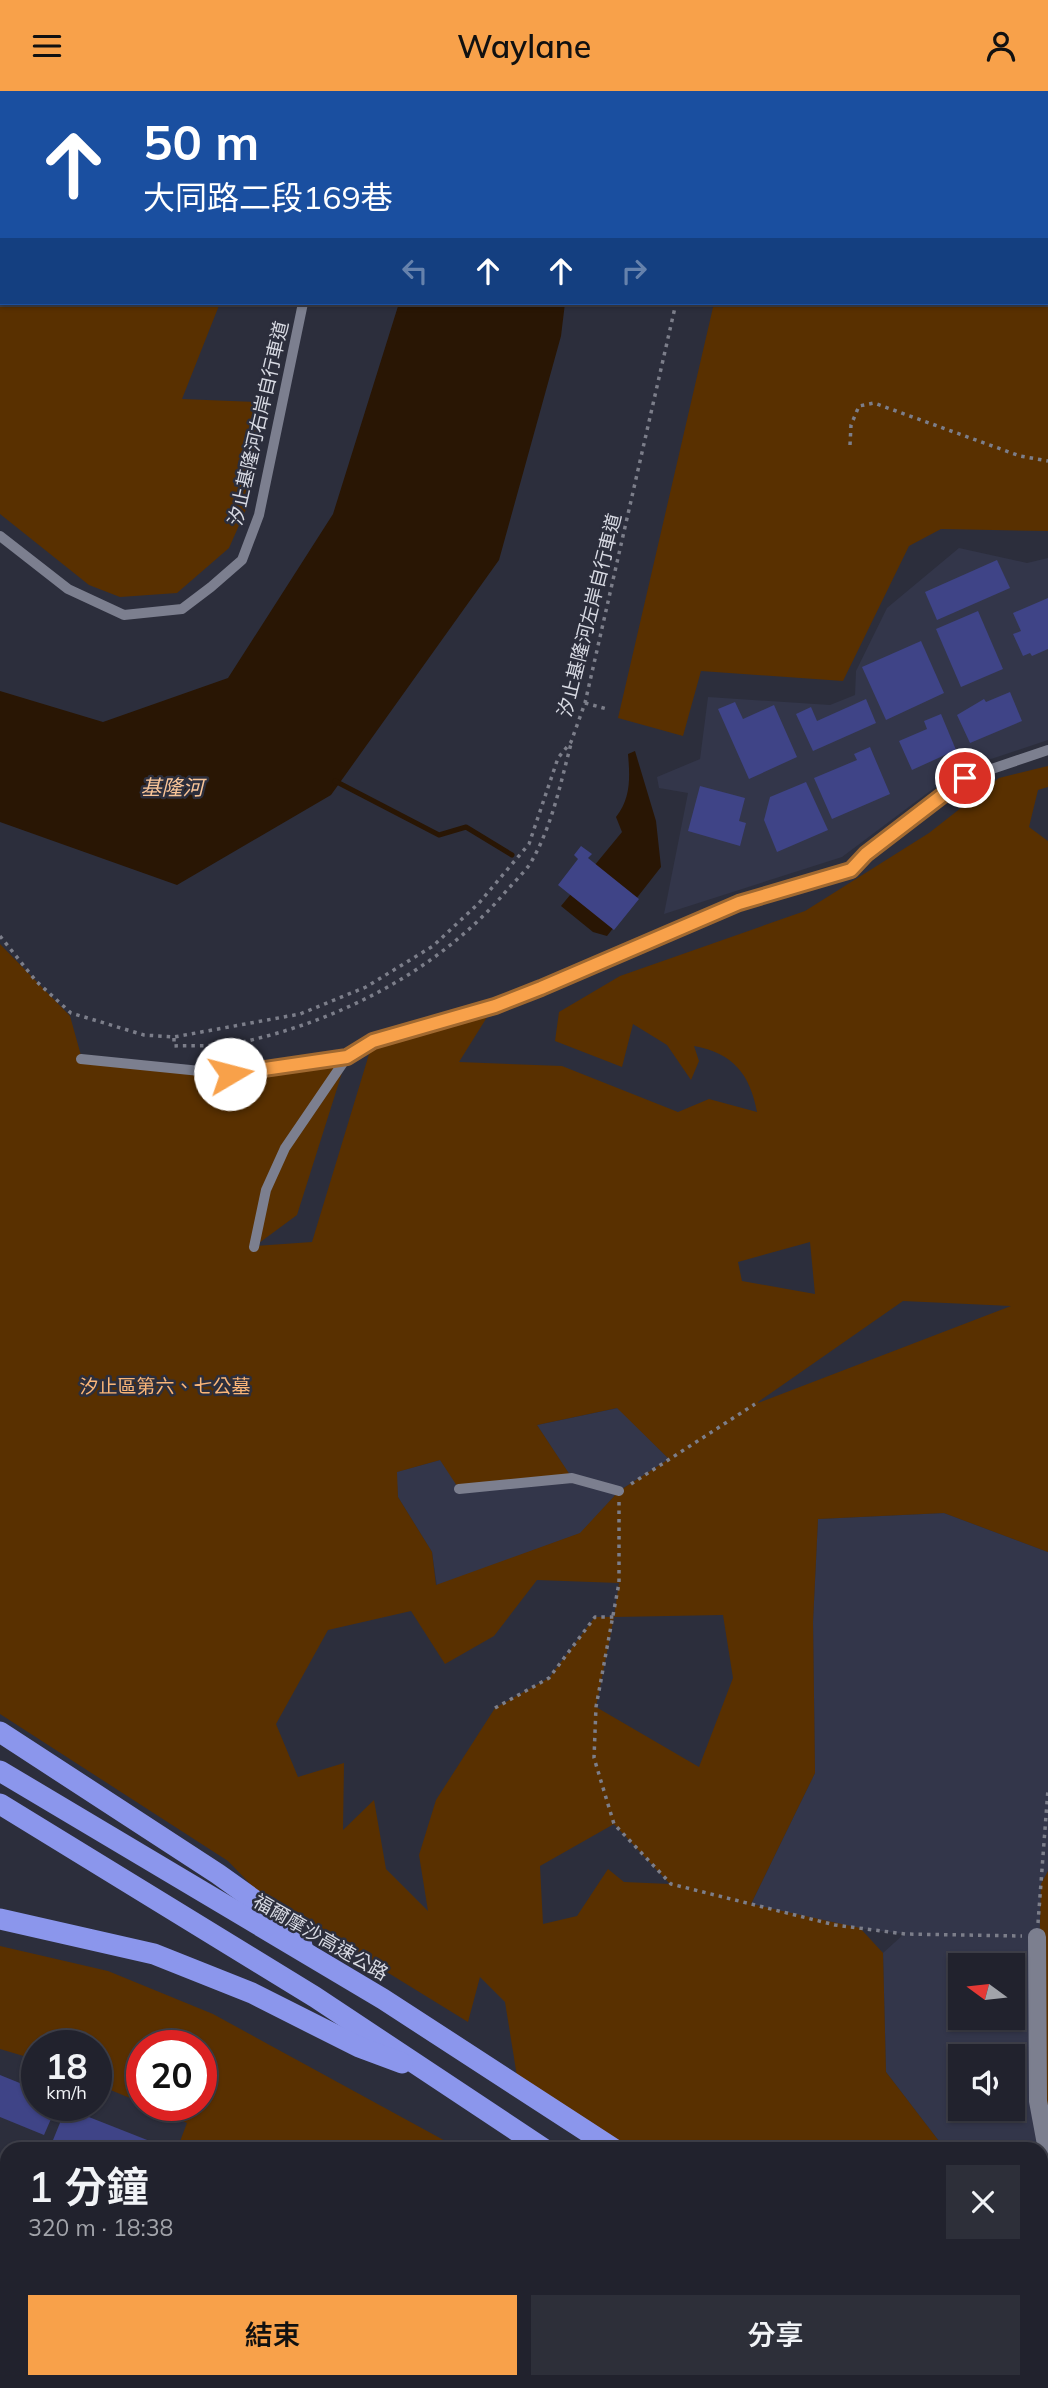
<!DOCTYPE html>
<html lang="zh-TW">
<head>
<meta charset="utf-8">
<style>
	body { margin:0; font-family:Mulish,"Noto Sans TC",sans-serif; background:#2d2f39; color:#f1f3f6; height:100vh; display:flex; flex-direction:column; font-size:26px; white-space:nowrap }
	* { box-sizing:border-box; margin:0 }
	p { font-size:23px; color:#a2a4aa }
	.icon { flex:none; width:38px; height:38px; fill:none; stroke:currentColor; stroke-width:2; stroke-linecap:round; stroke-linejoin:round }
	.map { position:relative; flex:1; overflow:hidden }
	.drawer { position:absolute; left:0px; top:2051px; width:1048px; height:247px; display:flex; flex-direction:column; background:#21222d; border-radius:21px 21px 0 0; box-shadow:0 2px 5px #0004,0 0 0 2px #3e3f49 }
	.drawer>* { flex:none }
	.guide { position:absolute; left:0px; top:0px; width:1048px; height:214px; box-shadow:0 2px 5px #0004,0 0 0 2px #3e3f49; background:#1a4fa0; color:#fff; overflow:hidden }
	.needle { width:46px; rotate:285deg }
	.controls { position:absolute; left:948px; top:1862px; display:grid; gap:14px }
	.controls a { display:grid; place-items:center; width:77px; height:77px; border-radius:0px; background:#21222d; box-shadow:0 2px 5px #0004,0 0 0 2px #3e3f49; font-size:35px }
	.speed { position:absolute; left:21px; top:1939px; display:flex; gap:14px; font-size:35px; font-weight:700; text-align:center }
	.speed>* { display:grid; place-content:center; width:91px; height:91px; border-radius:50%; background:#21222d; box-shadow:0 2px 5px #0004,0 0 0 2px #3e3f49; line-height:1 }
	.speed small { font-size:18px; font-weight:400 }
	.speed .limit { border:10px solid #d22; background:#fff; color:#111 }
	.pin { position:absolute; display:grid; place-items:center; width:60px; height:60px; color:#fff; margin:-30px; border:4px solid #fff; border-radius:50%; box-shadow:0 2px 7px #0007 }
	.me { position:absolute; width:77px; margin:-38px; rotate:82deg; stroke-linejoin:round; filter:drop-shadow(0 0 5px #0008) }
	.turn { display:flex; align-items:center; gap:24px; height:147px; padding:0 28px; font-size:32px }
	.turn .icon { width:91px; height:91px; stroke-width:2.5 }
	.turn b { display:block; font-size:49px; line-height:60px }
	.lanes { display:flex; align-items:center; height:66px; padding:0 28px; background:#0003; justify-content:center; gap:35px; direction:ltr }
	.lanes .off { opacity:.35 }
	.round { display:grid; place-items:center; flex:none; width:74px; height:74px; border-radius:0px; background:#2d2f39 }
	.summary { display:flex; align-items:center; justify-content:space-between; height:119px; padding:0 28px }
	h1 { font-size:42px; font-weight:600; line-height:52px }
	.cta { display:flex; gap:14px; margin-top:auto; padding:14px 28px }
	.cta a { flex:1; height:80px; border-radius:0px; background:#f8a14a; color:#111; font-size:28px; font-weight:600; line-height:80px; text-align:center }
	.cta a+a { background:#2d2f39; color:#f1f3f6 }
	header { display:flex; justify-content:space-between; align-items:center; height:91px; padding:0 28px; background:#f8a14a; color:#111; font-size:32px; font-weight:600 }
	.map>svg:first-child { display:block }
	.built { fill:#33364a; fill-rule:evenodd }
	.green { fill:#593000; fill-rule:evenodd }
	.water { fill:#291604 }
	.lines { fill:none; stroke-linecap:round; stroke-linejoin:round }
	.stream { stroke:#291604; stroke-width:5 }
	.building { fill:#3f4487 }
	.path { stroke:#7c7e8a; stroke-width:3.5; stroke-dasharray:3.5 5; stroke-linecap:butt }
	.lane { stroke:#7c7f8f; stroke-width:10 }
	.street { stroke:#7c7f8f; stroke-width:18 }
	.secondary { stroke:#8086ab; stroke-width:18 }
	.highway { stroke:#8b96ec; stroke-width:21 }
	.route-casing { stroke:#a16930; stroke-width:18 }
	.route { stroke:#f8a14a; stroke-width:12 }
	.labels { text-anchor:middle; stroke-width:5; stroke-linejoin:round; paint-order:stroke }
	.street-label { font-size:19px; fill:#d7d9e2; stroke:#2c2e3c }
	.park-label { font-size:19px; fill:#fbb678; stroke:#2c2e3c }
	.water-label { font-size:21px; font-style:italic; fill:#f9c598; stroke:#2c2e3c }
</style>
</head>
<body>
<header><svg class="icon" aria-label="menu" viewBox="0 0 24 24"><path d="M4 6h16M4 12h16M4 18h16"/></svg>Waylane<svg class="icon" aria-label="person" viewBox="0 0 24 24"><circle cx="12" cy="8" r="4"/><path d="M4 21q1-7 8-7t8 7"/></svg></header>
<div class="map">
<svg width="1048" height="2297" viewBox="0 0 1048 2297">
	<rect width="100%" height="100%" fill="#2c2e3c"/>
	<g class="built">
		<path d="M959 457 1027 472 1048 467V649L958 679 842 766 664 823 688 702 659 697 657 686 700 668 708 606 830 614 855 604 856 580 887 517Z"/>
		<path d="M618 1317 669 1368 619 1400 581 1442 437 1495 432 1461 398 1406 396 1381 440 1369 571 1386 537 1334Z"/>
		<path d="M944 1422 1048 1461V1780L1041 1794 1037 1952 1048 2064V2143L1041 2138V2058H945L886 1981 883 1862 904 1843 835 1834 751 1813 815 1682 813 1531 818 1428ZM961 1874H1013V1927H961ZM961 1965H1013V2018H961Z"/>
	</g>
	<g class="green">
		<path d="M0 0 127 2H2V212H220L182 308 258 311 248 414 229 457 177 502 120 506 89 494 0 423Z"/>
		<path d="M763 0H1048V440L941 438 909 455 843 590 701 580 683 645 618 627 714 212H1046V2Z"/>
		<path d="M1048 675V696L1038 699 1029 736 1048 750V1461L944 1422 818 1428 813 1531 815 1682 751 1813 860 1837 883 1862 886 1981 945 2058H611L520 2004 505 1911 480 1886 468 1931 260 1803 228 1770 0 1623V853L70 925 82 968 230 983 347 966 297 1124 255 1155 312 1151 373 950 494 915 459 971 562 975 678 1021 709 1008 757 1021C750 983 733 962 694 955L699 970 691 989 667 954 633 933 622 976 555 950 559 921 620 885 805 820 929 742 999 687ZM810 1151 815 1203 742 1190 738 1171ZM903 1210 1011 1215 758 1312V1311ZM617 1317 669 1368 619 1400 580 1442 436 1494 432 1461 398 1406 397 1381 440 1369 459 1398 572 1387 537 1334ZM537 1489 619 1492 614 1526H595L549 1587 495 1617 436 1709 419 1764 428 1820 386 1778 374 1709 343 1739 344 1672 298 1686 276 1633 328 1539 411 1520 445 1573 494 1545ZM723 1524 733 1587 699 1676 596 1616 614 1526ZM614 1733 670 1793 624 1791 608 1778 577 1825 543 1833 540 1775Z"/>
		<path d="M1048 1780V2064L1037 1952 1041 1793Z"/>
		<path d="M0 1855 108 1880 213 1923 460 2058H177L187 2032 146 2014H201V1955H142V2012L96 1993V1955H37V1969L0 1958Z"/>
		<path d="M1041 2138 1048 2143V2297H1010L1000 2291H1041Z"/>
		<path d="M630 2291H847L857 2297H672L658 2291 655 2297H631Z"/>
	</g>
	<g class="water">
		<path d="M399 212H565L561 245 499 469 331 704 177 794 0 731V600L103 631 228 587 333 423Z"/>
		<path d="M635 660 656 730 661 776 607 845 593 841 561 815 622 741 616 726C631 707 630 686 628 663Z"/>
	</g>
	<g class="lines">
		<path class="stream" d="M335 690 439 744 466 736 512 764"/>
	</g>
	<g class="building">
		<path d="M997 469 1010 497 937 529 925 501Z"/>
		<path d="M1048 507V558L1032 565 1030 562 1023 565 1013 543 1021 540 1013 522Z"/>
		<path d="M978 520 1003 578 961 596 936 538Z"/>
		<path d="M921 550 944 602 886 629 862 576Z"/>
		<path d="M1010 601 1022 630 970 652 957 624 984 608 986 611Z"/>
		<path d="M866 608 876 632 813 660 796 623 811 616 817 630Z"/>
		<path d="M735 611 743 628 774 614 797 666 749 688 718 618Z"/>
		<path d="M941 623 956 659 912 679 899 650 927 638 924 630Z"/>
		<path d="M870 656 890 703 832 728 814 687 857 669 854 663Z"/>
		<path d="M806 691 828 739 777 761 764 729 770 706Z"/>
		<path d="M700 695 745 707 739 730 746 732 740 755 688 740Z"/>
		<path d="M581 755 592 763 588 767 639 808 614 839 558 794 578 768 574 764Z"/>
		<path d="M0 1984 37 1999V2014H57L44 2044 0 2026Z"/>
		<path d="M66 2017 170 2058H76L53 2049Z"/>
		<path d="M0 2130 7 2133V2168L0 2165Z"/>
		<path d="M7 2245V2281L0 2296V2252L3 2253Z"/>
		<path d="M10 2291H40L37 2297H7Z"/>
		<path d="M518 2291H547L544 2297H516Z"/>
		<path d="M556 2291H626L621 2297H588L584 2294 582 2297H551Z"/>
	</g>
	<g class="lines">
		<g class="path">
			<path d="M723 2 724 0"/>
			<path d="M850 354 851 334 859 315 874 312 1020 365 1048 370"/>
			<path d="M585 612 607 618"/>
			<path d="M0 845 36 890 71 922 144 944 174 946 300 923 366 896 433 855 479 812 529 753 558 667 571 651 585 612 676 212"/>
			<path d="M174 947V955C195 954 218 956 238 952 337 931 435 881 502 805 511 794 522 784 530 773 552 736 560 694 571 653"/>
			<path d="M631 1393 755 1313"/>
			<path d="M619 1411V1492L596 1616 594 1667 614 1733 671 1793 835 1834 905 1843 1022 1845"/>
			<path d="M495 1617 549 1587 595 1526H614"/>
			<path d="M1038 1832 1048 1698"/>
		</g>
		<g class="lane">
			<path d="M360 2 361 0"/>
			<path d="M0 445 68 498 124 524 182 518 211 496 242 469 259 424 303 212"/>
			<path d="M81 968 230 983 347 966"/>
			<path d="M254 1156 266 1099 285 1057 347 966 373 950 494 915 587 879 739 812 851 779 866 763 965 687 1048 659"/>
			<path d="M459 1398 572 1387 619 1400"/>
		</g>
		<g class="street">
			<path d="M1037 1846 1038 2010 1048 2064"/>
			<path d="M0 2231 7 2227"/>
			<path d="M47 2297 50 2291"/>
			<path d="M131 2297 133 2291"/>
			<path d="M287 2297 290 2291"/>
			<path d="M473 2297 475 2291"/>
		</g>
		<g class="secondary">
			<path d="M0 2186 7 2189"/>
			<path d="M241 2291 255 2297"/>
		</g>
		<g class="highway">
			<path d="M0 1641 218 1783 278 1826 302 1854"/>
			<path d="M0 1680 383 1908 614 2058"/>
			<path d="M0 1713 315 1906 544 2058"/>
			<path d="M0 1828 154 1863 252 1902 359 1956 402 1972"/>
			<path d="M917 2291 928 2297"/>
			<path d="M988 2291 998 2297"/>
		</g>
	</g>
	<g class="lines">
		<defs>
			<path id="route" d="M230 983 347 966 373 950 495 915 541 897 739 812 851 779 866 763 965 687"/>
		</defs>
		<use href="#route" class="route-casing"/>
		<use href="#route" class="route"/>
	</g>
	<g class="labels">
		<g class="street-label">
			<text transform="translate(258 332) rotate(-77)" y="7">汐止基隆河右岸自行車道</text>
			<text transform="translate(589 524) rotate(-76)" y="7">汐止基隆河左岸自行車道</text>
			<text transform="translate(321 1846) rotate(30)" y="7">福爾摩沙高速公路</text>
		</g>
		<g class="park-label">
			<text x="165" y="1302">汐止區第六、七公墓</text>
		</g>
		<g class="water-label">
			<text x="172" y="704">基隆河</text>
		</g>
	</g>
</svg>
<div class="controls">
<a><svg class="needle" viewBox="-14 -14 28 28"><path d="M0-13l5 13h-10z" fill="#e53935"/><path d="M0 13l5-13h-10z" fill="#a2a4aa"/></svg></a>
<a><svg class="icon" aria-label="sound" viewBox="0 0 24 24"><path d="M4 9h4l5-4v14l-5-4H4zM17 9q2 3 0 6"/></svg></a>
</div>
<div class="speed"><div>18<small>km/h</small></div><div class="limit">20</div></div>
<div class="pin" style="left:965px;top:687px;background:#d93025"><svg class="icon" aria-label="arrive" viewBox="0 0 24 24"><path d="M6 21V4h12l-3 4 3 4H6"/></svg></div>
<svg class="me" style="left:230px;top:983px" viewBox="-20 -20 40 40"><circle r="19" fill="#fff"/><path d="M0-13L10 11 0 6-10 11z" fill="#f8a14a"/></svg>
<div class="guide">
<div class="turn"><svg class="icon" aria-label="ahead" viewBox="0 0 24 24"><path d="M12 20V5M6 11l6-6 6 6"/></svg><div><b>50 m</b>大同路二段169巷</div></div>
<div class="lanes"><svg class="icon off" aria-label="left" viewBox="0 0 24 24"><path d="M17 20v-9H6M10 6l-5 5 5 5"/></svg><svg class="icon" aria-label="ahead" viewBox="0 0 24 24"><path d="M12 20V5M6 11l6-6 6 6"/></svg><svg class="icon" aria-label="ahead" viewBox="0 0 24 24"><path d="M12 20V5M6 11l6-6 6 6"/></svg><svg class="icon off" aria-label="right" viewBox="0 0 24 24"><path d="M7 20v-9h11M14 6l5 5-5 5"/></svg></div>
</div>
<section class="drawer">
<div class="summary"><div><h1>1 分鐘</h1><p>320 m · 18:38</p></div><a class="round"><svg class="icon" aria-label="close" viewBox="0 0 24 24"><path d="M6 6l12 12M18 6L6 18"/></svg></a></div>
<div class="cta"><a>結束</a><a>分享</a></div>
</section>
</div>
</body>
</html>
